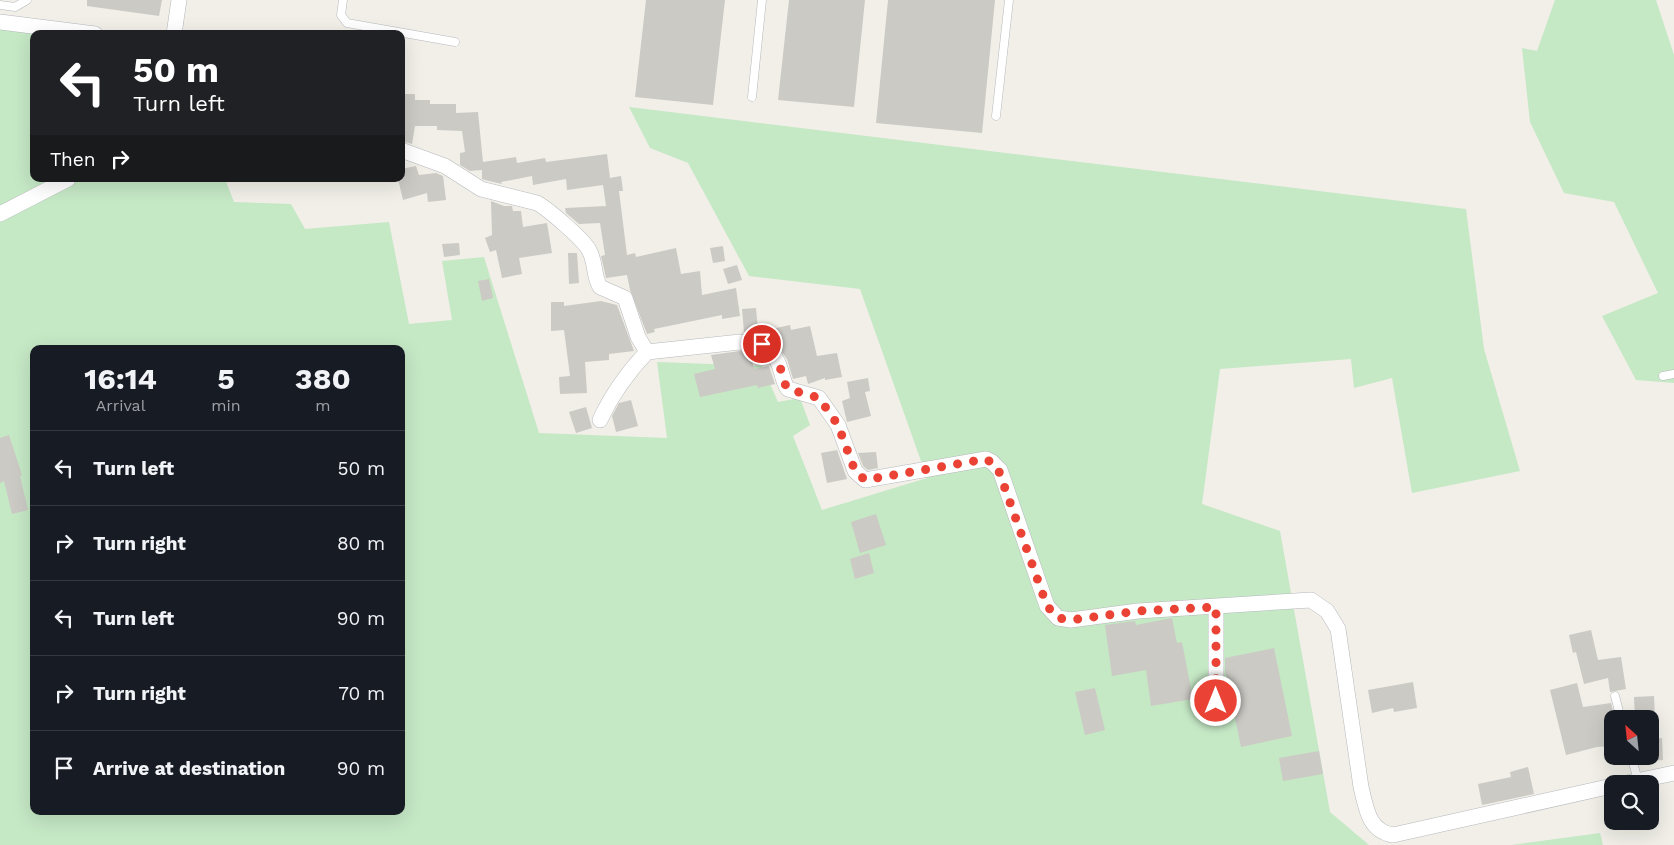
<!DOCTYPE html>
<html lang="en">
<head>
<meta charset="utf-8">
<style>
	body { margin:0; font-family:"Work Sans",sans-serif; background:#20242c; color:#f1f3f6; height:100vh; display:flex; flex-direction:column; font-size:19px; white-space:nowrap }
	* { box-sizing:border-box; margin:0 }
	p { font-size:16px; color:#9ea1a6 }
	.icon { flex:none; width:28px; height:28px; fill:none; stroke:currentColor; stroke-width:2; stroke-linecap:round; stroke-linejoin:round }
	.map { position:relative; flex:1; overflow:hidden }
	.panel { position:absolute; left:30px; top:345px; width:375px; height:470px; display:flex; flex-direction:column; background:#171b24; border-radius:10px; box-shadow:0 5px 20px #0002 }
	.panel>* { flex:none }
	.banner { position:absolute; left:30px; top:30px; width:375px; height:152px; border-radius:10px; box-shadow:0 5px 20px #0002; background:#202124; color:#fff; overflow:hidden }
	.needle { width:32px; rotate:333deg }
	.controls { position:absolute; left:1604px; top:710px; display:grid; gap:10px }
	.controls a { display:grid; place-items:center; width:55px; height:55px; border-radius:10px; background:#171b24; box-shadow:0 5px 20px #0002; font-size:25px }
	.pin { position:absolute; display:grid; place-items:center; width:42px; height:42px; color:#fff; margin:-21px; border:2px solid #fff; border-radius:50%; box-shadow:0 1px 5px #0007 }
	.me { position:absolute; width:55px; margin:-28px; rotate:0deg; stroke-linejoin:round; filter:drop-shadow(0 0 4px #0008) }
	.turn { display:flex; align-items:center; gap:18px; height:105px; padding:0 20px; font-size:22px }
	.turn .icon { width:65px; height:65px; stroke-width:2.5 }
	.turn b { display:block; font-size:35px; line-height:42px }
	.then { display:flex; align-items:center; height:48px; padding:0 20px; background:#0003; gap:10px; font-size:19px }
	.eta { display:flex; justify-content:space-evenly; align-items:center; height:85px; text-align:center }
	.eta b { font-size:30px; font-weight:700; line-height:35px }
	ul { padding:0; list-style:none }
	li { display:flex; align-items:center; gap:15px; height:75px; padding:0 20px; border-top:1px solid #363941 }
	li div { flex:1 }
	li b { display:block; font-size:19px }
	li em { font-style:normal }
	.map>svg:first-child { display:block }
	.green { fill:#c5e8c5; fill-rule:evenodd }
	.building { fill:#cccac5 }
	.lines { fill:none; stroke-linecap:round; stroke-linejoin:round }
	.lane-casing { stroke:#b5b8bc; stroke-width:9 }
	.street-casing { stroke:#b5b8bc; stroke-width:16 }
	.lane { stroke:#fff; stroke-width:8 }
	.street { stroke:#fff; stroke-width:15 }
	.route { stroke:#ea4335; stroke-width:9; stroke-dasharray:0 16.2 }
</style>
</head>
<body>
<div class="map">
<svg width="1674" height="845" viewBox="0 0 1674 845">
	<rect width="100%" height="100%" fill="#f1efe8"/>
	<g class="green">
		<path d="M1555 0H1656L1674 55V383L1636 380 1602 316 1658 293 1614 202 1564 193 1530 122 1522 48 1537 51Z"/>
		<path d="M0 20 34 34V179H225L234 202 291 204 305 229 389 222 409 324 452 320 442 261 484 257 539 433 667 438 657 362 762 366 778 402 800 398 810 425 793 436 822 510 927 478 860 289 749 276 688 163 650 148 629 107 1466 209 1484 349 1520 471 1412 493 1392 378 1354 388 1351 359 1220 369 1202 504 1280 531 1330 812 1369 845H0ZM34 349H401V811H34Z"/>
		<path d="M1600 833 1603 845H1511Z"/>
	</g>
	<g class="building">
		<path d="M87 0H162L159 16 87 6Z"/>
		<path d="M646 0H725L713 105 635 97Z"/>
		<path d="M789 0H865L854 107 778 100Z"/>
		<path d="M888 0H995L982 133 876 123Z"/>
		<path d="M401 94H415V100H430V104H456V113L478 112 483 162 516 157 517 163 545 158 546 162 607 154 610 178 621 176 623 191H619L627 255 635 253 636 257 676 248 681 274 700 271 702 295 736 288 740 316 722 319V315L654 329 655 332 647 334 630 290 627 275 606 278 601 256 605 255 600 223 579 224 566 213 565 208 606 206 603 185 567 190 566 179 533 185 532 176 501 182 502 184 485 180 482 179V170L470 171 460 165V153L465 152 462 131 437 130V126H415L412 144 401 141Z"/>
		<path d="M416 166 419 175 436 173 443 176 446 200 428 202 427 193 403 200 398 179H401V169Z"/>
		<path d="M491 201 504 206H512L513 211H521L523 227 547 223 552 253 519 258 522 274 502 278 496 250 490 252 485 238 492 235Z"/>
		<path d="M459 243 460 255 444 257 442 244Z"/>
		<path d="M723 246 725 261 713 263 710 248Z"/>
		<path d="M568 253H577L579 283 569 284Z"/>
		<path d="M737 265 742 280 728 284 723 269Z"/>
		<path d="M489 279 493 298 482 301 478 281Z"/>
		<path d="M601 301 617 305 634 351 609 354V360L585 362 587 393 560 394 559 377 570 376 564 330 551 331V302H564V306Z"/>
		<path d="M756 308 758 331 744 332 742 309Z"/>
		<path d="M790 325 791 330 810 326 817 356 837 353 842 377 825 380V378L808 384 806 376 793 379 787 359 775 343 772 329Z"/>
		<path d="M740 351 750 352 754 369 769 366 775 384 758 388 757 385 700 397 694 374 715 369 711 355Z"/>
		<path d="M868 378 870 391 865 392 871 416 847 422 842 401 850 398 847 382Z"/>
		<path d="M631 400 638 426 616 432 612 416 619 403Z"/>
		<path d="M586 407 592 428 576 433 569 412Z"/>
		<path d="M9 435 22 475 20 476 28 510 12 514 4 481 0 483V438Z"/>
		<path d="M837 450 847 479 827 483 821 453Z"/>
		<path d="M876 452 878 468 868 470 863 466 858 453Z"/>
		<path d="M876 514 886 545 860 553 851 522Z"/>
		<path d="M869 553 874 573 855 579 850 559Z"/>
		<path d="M1172 618 1177 643 1182 642 1193 699 1151 706 1146 670 1112 676 1105 625 1135 621 1136 625Z"/>
		<path d="M1591 630 1598 660 1621 657 1626 689 1610 692 1608 678 1584 684 1576 652 1573 653 1569 635Z"/>
		<path d="M1274 648 1292 736 1241 747 1225 670V658Z"/>
		<path d="M1413 682 1417 708 1394 712 1393 708 1372 713 1368 690Z"/>
		<path d="M1577 683 1583 707 1611 703 1615 719H1612V746L1597 747 1566 755 1550 690Z"/>
		<path d="M1095 688 1105 730 1085 735 1075 692Z"/>
		<path d="M1654 696 1655 719H1635L1634 697Z"/>
		<path d="M1662 738 1663 760 1650 761V739Z"/>
		<path d="M1319 751 1323 774 1283 781 1279 758Z"/>
		<path d="M1528 767 1534 794 1482 805 1478 784 1511 777 1510 772Z"/>
	</g>
	<g class="lines">
		<defs>
			<g id="lane">
				<path d="M343 0 341 15 347 23 455 42"/>
				<path d="M0 5 15 7 27 0"/>
				<path d="M752 97 762 0"/>
				<path d="M996 116 1009 0"/>
				<path d="M1663 376 1674 374"/>
				<path d="M1615 696 1621 719"/>
				<path d="M1631 756 1638 780"/>
			</g>
			<g id="street">
				<path d="M0 22 95 34"/>
				<path d="M174 34 179 0"/>
				<path d="M401 150 445 166 481 189 537 203C548 209 583 239 589 250 596 262 593 275 600 287L625 298 638 337 647 352 740 342C762 343 775 348 781 371 783 377 784 384 788 389L819 398 838 425 855 471 865 480 986 459 992 462 1000 470 1047 606 1058 618 1071 620 1138 611 1311 600 1327 611 1338 629 1361 787C1366 807 1368 831 1393 835L1612 786"/>
				<path d="M0 214 68 179"/>
				<path d="M600 420C612 394 627 373 647 352"/>
				<path d="M1216 607V701"/>
				<path d="M1622 784 1674 773"/>
			</g>
		</defs>
		<use href="#lane" class="lane-casing"/>
		<use href="#street" class="street-casing"/>
		<use href="#lane" class="lane"/>
		<use href="#street" class="street"/>
	</g>
	<g class="lines">
		<path class="route" d="M762 344 767 347 778 360 785 384 788 389 819 398 838 425 855 471 865 480 986 459 997 466 1047 606 1058 618 1071 620 1138 611 1216 607V701"/>
	</g>
</svg>
<div class="controls">
<a><svg class="needle" viewBox="-14 -14 28 28"><path d="M0-13l5 13h-10z" fill="#e53935"/><path d="M0 13l5-13h-10z" fill="#9ea1a6"/></svg></a>
<a><svg class="icon" aria-label="search" viewBox="0 0 24 24"><circle cx="10" cy="10" r="6"/><path d="M15 15l6 6"/></svg></a>
</div>
<div class="pin" style="left:762px;top:344px;background:#d93025"><svg class="icon" aria-label="arrive" viewBox="0 0 24 24"><path d="M6 21V4h12l-3 4 3 4H6"/></svg></div>
<svg class="me" style="left:1216px;top:701px" viewBox="-20 -20 40 40"><circle r="17" fill="#ea4335" stroke="#fff" stroke-width="3"/><path d="M0-11L8 9 0 5-8 9z" fill="#fff"/></svg>
<div class="banner">
<div class="turn"><svg class="icon" aria-label="left" viewBox="0 0 24 24"><path d="M17 20v-9H6M10 6l-5 5 5 5"/></svg><div><b>50 m</b>Turn left</div></div>
<div class="then">Then<svg class="icon" aria-label="right" viewBox="0 0 24 24"><path d="M7 20v-9h11M14 6l5 5-5 5"/></svg></div>
</div>
<section class="panel">
<div class="eta">
<div><b>16:14</b><p>Arrival</p></div>
<div><b>5</b><p>min</p></div>
<div><b>380</b><p>m</p></div>
</div>
<ul>
<li><svg class="icon" aria-label="left" viewBox="0 0 24 24"><path d="M17 20v-9H6M10 6l-5 5 5 5"/></svg><div><b>Turn left</b></div><em>50 m</em></li>
<li><svg class="icon" aria-label="right" viewBox="0 0 24 24"><path d="M7 20v-9h11M14 6l5 5-5 5"/></svg><div><b>Turn right</b></div><em>80 m</em></li>
<li><svg class="icon" aria-label="left" viewBox="0 0 24 24"><path d="M17 20v-9H6M10 6l-5 5 5 5"/></svg><div><b>Turn left</b></div><em>90 m</em></li>
<li><svg class="icon" aria-label="right" viewBox="0 0 24 24"><path d="M7 20v-9h11M14 6l5 5-5 5"/></svg><div><b>Turn right</b></div><em>70 m</em></li>
<li><svg class="icon" aria-label="arrive" viewBox="0 0 24 24"><path d="M6 21V4h12l-3 4 3 4H6"/></svg><div><b>Arrive at destination</b></div><em>90 m</em></li>
</ul>
</section>
</div>
</body>
</html>
